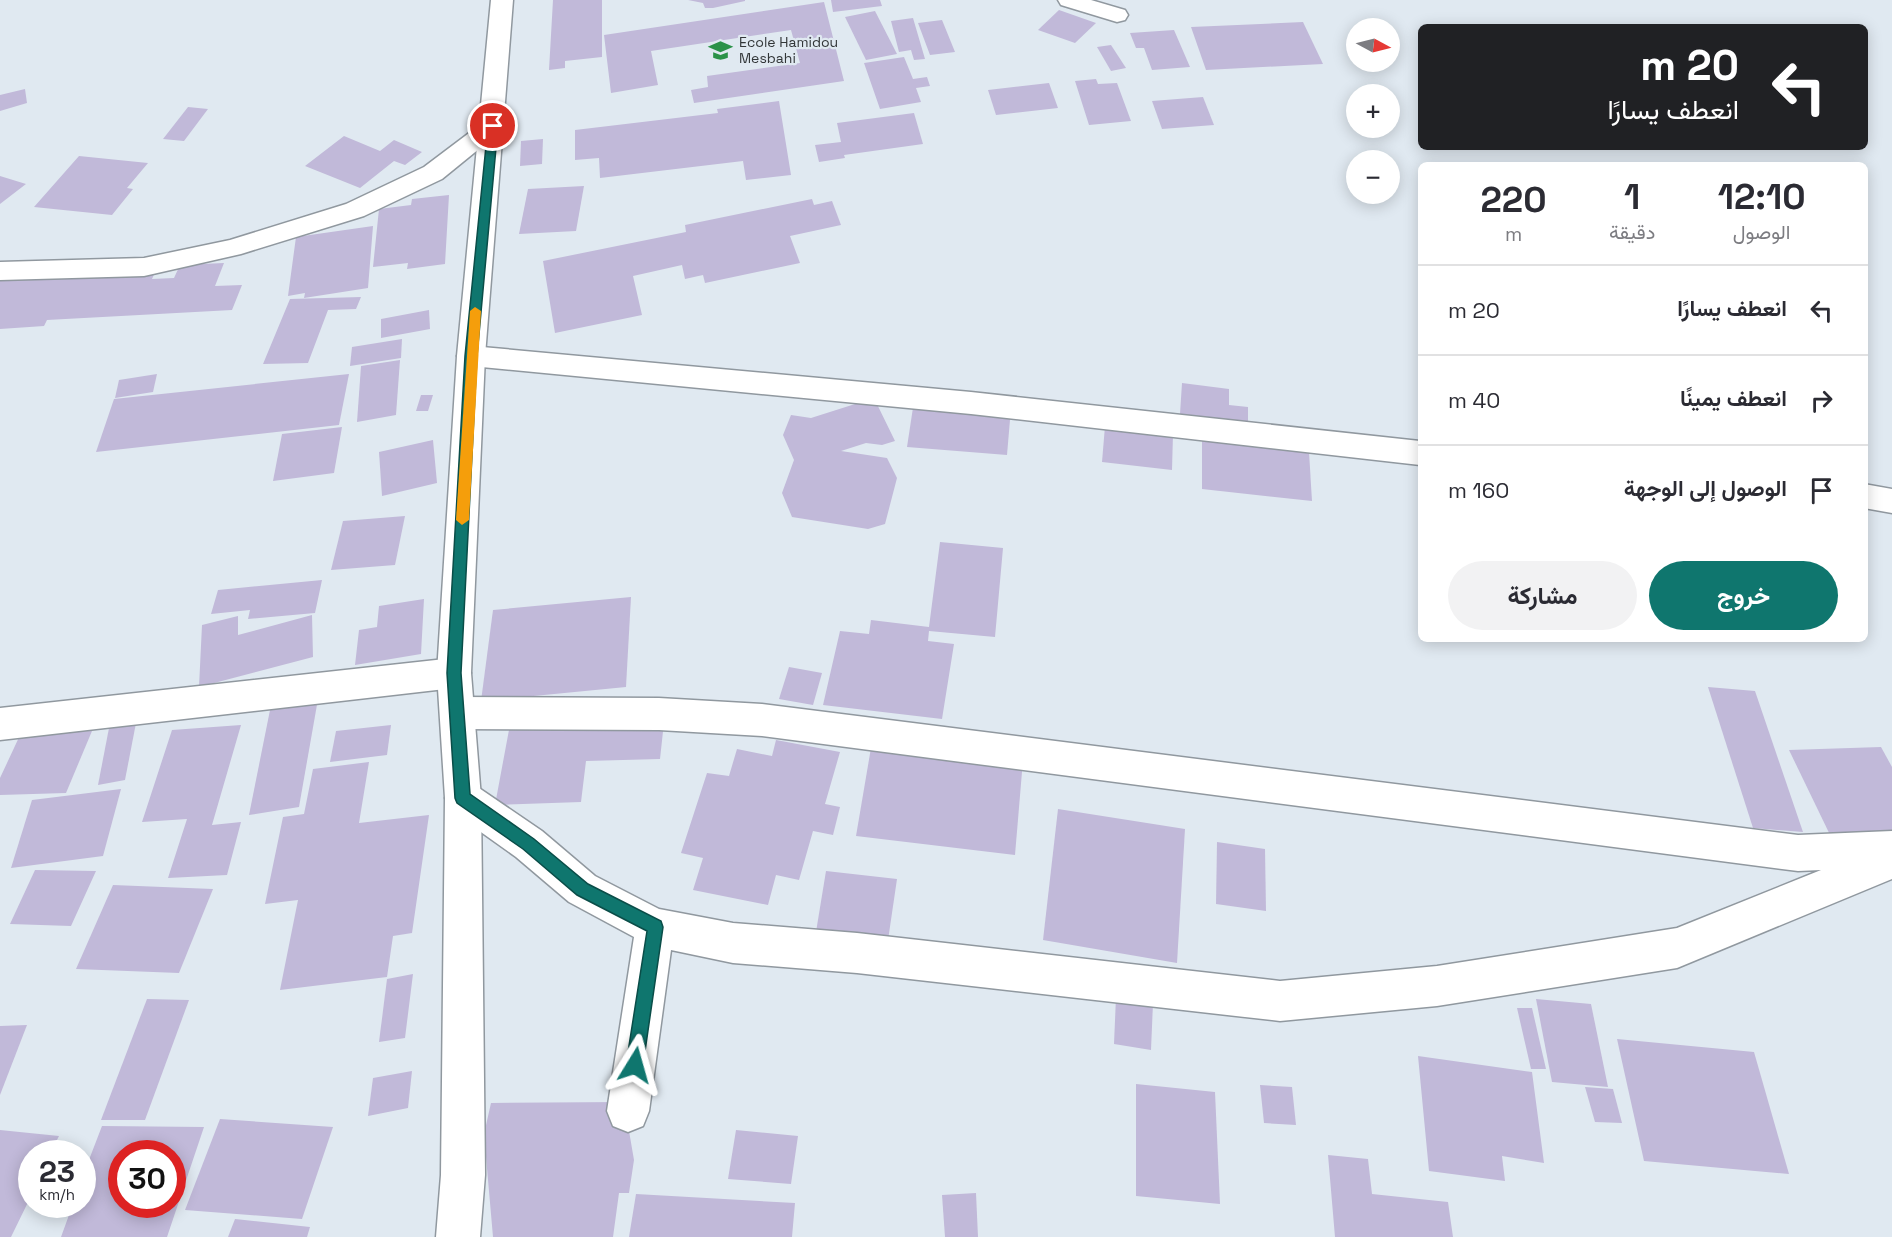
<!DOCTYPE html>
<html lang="ar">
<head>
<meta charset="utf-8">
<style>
	body { margin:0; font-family:"Space Grotesk",Vazirmatn,sans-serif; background:#f2f2f3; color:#2b2b33; direction:rtl; height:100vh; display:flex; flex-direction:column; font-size:22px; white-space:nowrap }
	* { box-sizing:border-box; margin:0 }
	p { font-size:20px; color:#7c7c81 }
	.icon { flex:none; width:33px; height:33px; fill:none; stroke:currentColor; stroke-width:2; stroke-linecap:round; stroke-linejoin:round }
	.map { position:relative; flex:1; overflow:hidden; direction:ltr }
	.sheet { position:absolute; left:1418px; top:162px; width:450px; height:480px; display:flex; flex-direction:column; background:#fff; border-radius:9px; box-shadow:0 3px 15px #0003; direction:rtl }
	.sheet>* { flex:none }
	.banner { position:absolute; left:1418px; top:24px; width:450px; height:126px; border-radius:9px; box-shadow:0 3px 15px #0003; direction:rtl; background:#202124; color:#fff; overflow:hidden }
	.needle { width:39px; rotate:97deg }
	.tools { position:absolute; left:1346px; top:18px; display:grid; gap:12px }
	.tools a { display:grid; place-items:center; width:54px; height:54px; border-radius:50%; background:#fff; box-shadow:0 3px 15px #0003; font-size:30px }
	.speed { position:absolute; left:18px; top:1140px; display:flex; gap:12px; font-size:30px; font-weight:700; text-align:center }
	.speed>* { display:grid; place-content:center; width:78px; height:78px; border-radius:50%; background:#fff; box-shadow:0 3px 15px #0003; line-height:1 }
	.speed small { font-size:15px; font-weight:400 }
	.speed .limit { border:9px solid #d22; background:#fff; color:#111 }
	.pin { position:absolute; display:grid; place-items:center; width:51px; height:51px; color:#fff; margin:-26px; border:3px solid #fff; border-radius:50%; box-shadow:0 2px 6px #0007 }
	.me { position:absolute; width:66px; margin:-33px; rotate:8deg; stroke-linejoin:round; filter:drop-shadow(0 0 4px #0008) }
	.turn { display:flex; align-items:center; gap:21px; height:126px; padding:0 30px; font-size:27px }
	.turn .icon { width:78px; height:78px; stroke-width:2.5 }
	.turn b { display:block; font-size:42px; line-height:51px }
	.eta { display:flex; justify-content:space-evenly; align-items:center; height:102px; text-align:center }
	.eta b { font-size:36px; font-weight:700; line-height:42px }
	.button { display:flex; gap:12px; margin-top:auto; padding:12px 30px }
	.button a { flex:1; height:69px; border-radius:36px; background:#0f766e; color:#fff; font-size:24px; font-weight:700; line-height:69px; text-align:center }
	.button a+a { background:#f2f2f3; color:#2b2b33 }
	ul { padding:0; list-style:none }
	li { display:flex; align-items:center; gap:18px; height:90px; padding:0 30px; border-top:2px solid #e1e1e2 }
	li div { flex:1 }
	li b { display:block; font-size:22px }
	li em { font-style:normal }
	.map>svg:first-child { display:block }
	.building { fill:#c1b9d9; fill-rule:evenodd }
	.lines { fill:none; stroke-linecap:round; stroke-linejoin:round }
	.minor-casing { stroke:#90989f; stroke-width:3 }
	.tertiary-casing { stroke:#90989f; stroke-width:3 }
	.minor { fill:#fff; fill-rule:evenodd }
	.tertiary { fill:#fff; fill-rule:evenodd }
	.route { fill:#0f766e; stroke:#0a4d48; stroke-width:1.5 }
	.slow { fill:#f59e0b }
	.labels { text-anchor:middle; stroke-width:4.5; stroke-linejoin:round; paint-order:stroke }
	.far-poi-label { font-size:14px; fill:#323638; stroke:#e0e9f1; text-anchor:start }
</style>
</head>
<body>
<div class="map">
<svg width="1892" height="1237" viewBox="0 0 1892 1237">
	<rect width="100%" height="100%" fill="#e0e9f1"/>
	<g class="building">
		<path d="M553 0H602V57L565 61V68L549 70Z"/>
		<path d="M688 0H745V1L713 8H705L703 3Z"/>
		<path d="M831 0H880L882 6 833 12Z"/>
		<path d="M824 2 844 81 694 103 691 90 708 87 707 76 800 63 791 30 651 51 658 85 611 93 604 35Z"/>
		<path d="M1059 10 1096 23 1075 43 1038 30Z"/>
		<path d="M875 11 897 54 866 60 845 17Z"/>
		<path d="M913 18 925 59 914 60 911 50 899 52 891 21Z"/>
		<path d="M942 20 955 52 930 55 918 23Z"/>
		<path d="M1303 22 1323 64 1206 70 1191 27Z"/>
		<path d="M1174 30 1190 67 1152 70 1144 48H1136L1130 33Z"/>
		<path d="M1111 45 1126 68 1111 71 1097 47Z"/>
		<path d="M904 57 913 79 927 77 930 86 916 88 921 102 880 109 864 63Z"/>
		<path d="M1096 79 1098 84 1117 83 1131 121 1089 125 1075 81Z"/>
		<path d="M1049 83 1058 108 996 115 988 90Z"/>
		<path d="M25 89 27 103 0 111V95Z"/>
		<path d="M1203 97 1214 125 1162 129 1152 101Z"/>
		<path d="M779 101 791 175 746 180 743 161 600 178 599 158 575 160V130L718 113 717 109Z"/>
		<path d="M188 107 208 109 184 141 163 139Z"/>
		<path d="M914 113 923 144 844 155 845 158 819 162 815 145 841 142 837 123Z"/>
		<path d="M344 136 380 151 394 140 422 152 405 165 394 161 360 188 305 166Z"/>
		<path d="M543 139 542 164 520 166 521 141Z"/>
		<path d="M79 156 148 163 127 188 133 189 112 215 34 207Z"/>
		<path d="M0 176 26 184 0 204Z"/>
		<path d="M584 186 576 231 519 234 528 189Z"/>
		<path d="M449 195 445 264 407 269 408 263 373 267 379 209 411 205 412 199Z"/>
		<path d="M812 199 814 205 832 201 841 225 790 236 800 263 705 283 703 275 685 279 682 265 633 276 642 315 555 333 543 261 686 232 685 225Z"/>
		<path d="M373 226 368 288 304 298 305 293 288 296 296 237Z"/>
		<path d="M224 263 215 286 242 285 232 310 47 320 44 326 0 329V279L156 270 152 279 174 278 180 265Z"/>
		<path d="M361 297 356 309 328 310 308 363 263 364 290 299Z"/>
		<path d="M429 310 430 329 381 338V319Z"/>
		<path d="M402 339 401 358 350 366 352 347Z"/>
		<path d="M400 360 396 415 357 422 361 366Z"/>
		<path d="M157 374 153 392 115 398 119 380Z"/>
		<path d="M349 374 339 425 96 452 114 399Z"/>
		<path d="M1182 383 1229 389V405L1248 407V422L1180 414Z"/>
		<path d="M421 395H433L428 411H416Z"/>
		<path d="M874 398 895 441 882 445 866 443 841 451 887 458 897 478 885 524 868 529 792 517 782 493 794 460 783 435 791 415 811 418Z"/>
		<path d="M914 401 1011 408 1007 455 907 447Z"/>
		<path d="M1105 426 1173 434 1172 470 1102 462Z"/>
		<path d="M342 427 334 473 273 481 282 434Z"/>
		<path d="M433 440 437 483 382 496 379 452Z"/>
		<path d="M1202 440 1309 452 1312 501 1202 489Z"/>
		<path d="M405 516 395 565 331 570 343 521Z"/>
		<path d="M940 542 1003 548 995 637 929 631 928 641 954 644 942 719 823 705 840 631 869 634 871 620 929 627Z"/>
		<path d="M322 580 315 613 248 619 250 610 211 614 218 590Z"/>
		<path d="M631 597 626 687 481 701 493 610Z"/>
		<path d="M424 599 421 654 355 665 359 630 377 627 379 606Z"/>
		<path d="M312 615 313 657 199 687 202 625 238 616V635Z"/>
		<path d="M789 667 822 673 813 705 779 699Z"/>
		<path d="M1708 687 1755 691 1803 832 1753 828Z"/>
		<path d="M318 699 299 807 249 815 271 705Z"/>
		<path d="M665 713 660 759 586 761 581 802 495 805 511 719Z"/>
		<path d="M136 723 125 780 98 785 109 728Z"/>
		<path d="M241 725 212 825 241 822 227 875 168 878 187 819 142 822 172 730Z"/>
		<path d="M391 725 387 755 330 762 336 731Z"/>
		<path d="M92 731 66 793 0 795V778L21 733Z"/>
		<path d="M873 736 1023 760 1015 855 856 836Z"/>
		<path d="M776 740 840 752 825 804 840 807 833 835 813 831 799 880 776 875 768 905 693 890 703 858 681 853 707 773 729 776 737 749 772 756Z"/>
		<path d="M1881 747 1892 767V837L1832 839 1789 750Z"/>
		<path d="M369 762 359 823 429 815 412 933 393 936 387 977 280 990 298 900 265 904 283 817 304 814 313 769Z"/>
		<path d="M121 789 103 856 11 868 32 800Z"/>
		<path d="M1058 809 1185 829 1177 963 1043 940Z"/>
		<path d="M1217 842 1265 849 1266 911 1216 904Z"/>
		<path d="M35 870 96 871 71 926 10 924Z"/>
		<path d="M826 871 897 879 887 947 815 938Z"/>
		<path d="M113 885 213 889 179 973 76 969Z"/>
		<path d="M413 974 405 1038 379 1042 387 979Z"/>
		<path d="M1116 997 1153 1003 1151 1050 1114 1044Z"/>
		<path d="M147 999 189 1000 145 1120H101Z"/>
		<path d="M1536 999 1591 1004 1608 1087 1552 1082Z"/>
		<path d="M1517 1008H1532L1546 1069H1531Z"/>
		<path d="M27 1025 0 1095V1026Z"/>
		<path d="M1617 1039 1754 1052 1789 1174 1644 1161Z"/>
		<path d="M1418 1056 1532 1072 1544 1163 1502 1156 1505 1181 1429 1171Z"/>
		<path d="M412 1071 408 1108 368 1116 373 1078Z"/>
		<path d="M1136 1084 1215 1092 1220 1204 1136 1196Z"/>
		<path d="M1260 1085 1292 1087 1296 1125 1264 1123Z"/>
		<path d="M1585 1087 1613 1089 1622 1123 1595 1122Z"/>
		<path d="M624 1102 634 1160 629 1193H619L613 1237H493L484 1134 491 1103Z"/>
		<path d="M220 1119 333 1127 302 1219 185 1210Z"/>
		<path d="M102 1126 204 1127 167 1237H61L73 1204H82V1178ZM122 1154H172V1204H122Z"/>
		<path d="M0 1130 59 1136 50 1154H32V1194L11 1237H0Z"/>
		<path d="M736 1130 798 1136 791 1184 728 1179Z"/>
		<path d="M1328 1155 1368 1159 1372 1194 1448 1202 1453 1237H1335Z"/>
		<path d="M976 1193 978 1237H945L942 1195Z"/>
		<path d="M636 1194 795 1203 792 1237H629Z"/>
		<path d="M235 1219 310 1227 307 1237H228Z"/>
	</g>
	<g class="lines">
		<defs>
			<g id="minor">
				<path d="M1058 0H1091L1125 10 1128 15 1125 20 1117 22 1061 5Z"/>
				<path d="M493 119 501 121 505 126 501 131 442 179 364 216 241 254 144 276 0 280V262L144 258 230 240 346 204 424 167 485 121Z"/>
				<path d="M471 346 971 392 1420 441V465L971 414 471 366 461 363 457 356 461 349Z"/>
				<path d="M1864 484 1892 489V513L1864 508Z"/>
				<path d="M454 658 466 662 471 673 466 684 454 688 0 740V708Z"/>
				<path d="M458 697 659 698 762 704 1798 835 1892 831V879L1677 968 1437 1006 1280 1021 857 973 733 963 671 950 649 1111 643 1126 628 1132 613 1126 607 1111 634 937 569 902 516 857 450 810 445 798 450 786 463 781 476 786 542 831 595 876 659 909 733 923 857 933 1280 981 1437 966 1677 928 1821 870 1798 871 762 736 659 730 458 729 446 724 441 713 446 702Z"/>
			</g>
			<path id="tertiary" d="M491 0H513L485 356 471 673 481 798 485 1175 480 1237H436L441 1175 445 798 437 673 457 356Z"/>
		</defs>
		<use href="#minor" class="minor-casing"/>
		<use href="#tertiary" class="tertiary-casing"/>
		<use href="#minor" class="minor"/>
		<use href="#tertiary" class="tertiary"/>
	</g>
	<path class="route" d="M493 123 498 126 477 356 461 673 470 794 534 839 588 884 661 921 663 927 643 1065 641 1071 635 1074 629 1071 626 1065 647 931 577 895 523 849 457 803 455 798 447 673 465 356 488 126Z"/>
	<path class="slow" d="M475 307 481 311 469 520 462 525 456 520 470 311Z"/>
	<defs>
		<symbol id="school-bare" viewBox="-9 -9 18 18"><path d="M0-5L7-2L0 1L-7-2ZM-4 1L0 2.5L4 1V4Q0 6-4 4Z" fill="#2b9248" stroke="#e0e9f1" stroke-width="2.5" paint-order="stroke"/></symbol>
	</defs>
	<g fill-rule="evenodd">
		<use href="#school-bare" x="704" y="34" width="33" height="33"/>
	</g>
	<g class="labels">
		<g class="far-poi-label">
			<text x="739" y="47">Ecole Hamidou<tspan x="739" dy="16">Mesbahi</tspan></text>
		</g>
	</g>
</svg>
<div class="tools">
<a><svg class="needle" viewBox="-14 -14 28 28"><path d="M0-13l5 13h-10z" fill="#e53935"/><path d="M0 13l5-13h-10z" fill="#7c7c81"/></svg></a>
<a>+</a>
<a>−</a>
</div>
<div class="speed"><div>23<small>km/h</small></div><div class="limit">30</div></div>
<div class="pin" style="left:493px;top:126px;background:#d93025"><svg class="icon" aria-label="arrive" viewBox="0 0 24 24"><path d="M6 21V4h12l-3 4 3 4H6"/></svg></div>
<svg class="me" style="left:635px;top:1065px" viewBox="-20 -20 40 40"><path d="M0-17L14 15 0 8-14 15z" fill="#0f766e" stroke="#fff" stroke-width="4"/></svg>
<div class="banner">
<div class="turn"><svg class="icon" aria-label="left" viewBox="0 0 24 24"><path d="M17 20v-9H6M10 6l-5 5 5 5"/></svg><div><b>20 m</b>انعطف يسارًا</div></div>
</div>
<section class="sheet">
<div class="eta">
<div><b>12:10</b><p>الوصول</p></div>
<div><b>1</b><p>دقيقة</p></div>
<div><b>220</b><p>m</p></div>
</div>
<ul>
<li><svg class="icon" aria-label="left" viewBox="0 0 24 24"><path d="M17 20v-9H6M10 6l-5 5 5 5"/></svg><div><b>انعطف يسارًا</b></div><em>20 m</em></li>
<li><svg class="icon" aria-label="right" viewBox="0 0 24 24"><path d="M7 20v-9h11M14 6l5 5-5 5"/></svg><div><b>انعطف يمينًا</b></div><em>40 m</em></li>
<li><svg class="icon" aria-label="arrive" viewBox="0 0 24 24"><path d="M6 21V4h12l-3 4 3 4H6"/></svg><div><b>الوصول إلى الوجهة</b></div><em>160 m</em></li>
</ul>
<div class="button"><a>خروج</a><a>مشاركة</a></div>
</section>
</div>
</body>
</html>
